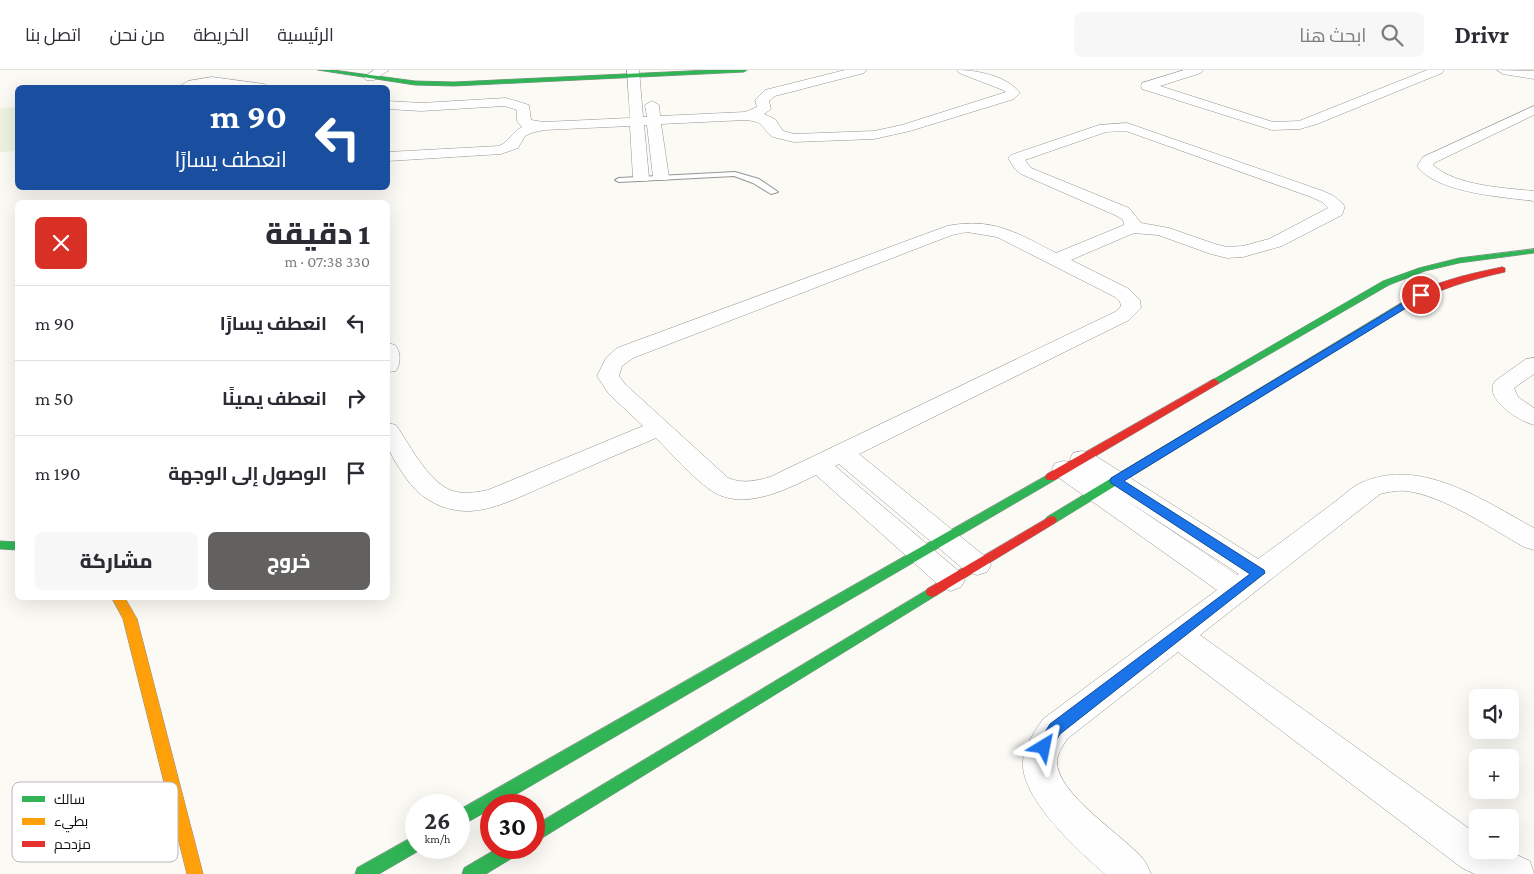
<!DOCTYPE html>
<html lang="ar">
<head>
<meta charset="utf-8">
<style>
	body { margin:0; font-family:"Crimson Pro",Cairo,serif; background:#f7f7f7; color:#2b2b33; direction:rtl; height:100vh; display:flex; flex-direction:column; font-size:19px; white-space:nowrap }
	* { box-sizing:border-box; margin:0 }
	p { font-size:16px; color:#7c7c81 }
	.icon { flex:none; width:28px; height:28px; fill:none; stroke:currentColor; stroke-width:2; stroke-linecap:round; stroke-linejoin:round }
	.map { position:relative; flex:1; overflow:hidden; direction:ltr }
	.side { position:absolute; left:15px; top:130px; width:375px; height:400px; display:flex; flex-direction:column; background:#fff; border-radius:8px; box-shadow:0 5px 20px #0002; direction:rtl }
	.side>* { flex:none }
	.guide { position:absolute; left:15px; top:15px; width:375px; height:105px; border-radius:8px; box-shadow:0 5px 20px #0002; direction:rtl; background:#1a4fa0; color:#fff; overflow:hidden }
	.fabs { position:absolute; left:1469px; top:619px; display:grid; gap:10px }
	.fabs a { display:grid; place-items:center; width:50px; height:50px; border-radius:8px; background:#fff; box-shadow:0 5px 20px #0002; font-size:25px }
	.speed { position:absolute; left:405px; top:724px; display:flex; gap:10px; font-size:25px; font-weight:700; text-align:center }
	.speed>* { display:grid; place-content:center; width:65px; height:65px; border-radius:50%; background:#fff; box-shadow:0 5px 20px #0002; line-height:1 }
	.speed small { font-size:12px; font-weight:400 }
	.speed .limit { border:8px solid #d22; background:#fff; color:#111 }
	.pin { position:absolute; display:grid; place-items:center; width:42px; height:42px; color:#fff; margin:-21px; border:2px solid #fff; border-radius:50%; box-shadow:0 1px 5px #0007 }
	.me { position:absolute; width:55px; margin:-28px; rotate:35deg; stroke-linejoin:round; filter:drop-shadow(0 0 4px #0008) }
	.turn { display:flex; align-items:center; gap:18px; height:105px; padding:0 20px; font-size:22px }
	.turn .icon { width:65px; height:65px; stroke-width:2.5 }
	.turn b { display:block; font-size:35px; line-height:42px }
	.round { display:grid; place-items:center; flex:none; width:52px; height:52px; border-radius:8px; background:#f7f7f7 }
	.headline { display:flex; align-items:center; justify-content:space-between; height:85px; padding:0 20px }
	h1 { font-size:30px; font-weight:800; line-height:38px }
	.button { display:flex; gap:10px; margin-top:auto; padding:10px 20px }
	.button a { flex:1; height:58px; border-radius:8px; background:#626160; color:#fff; font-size:20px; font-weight:800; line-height:58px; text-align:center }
	.button a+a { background:#f7f7f7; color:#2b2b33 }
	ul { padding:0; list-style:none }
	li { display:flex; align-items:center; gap:15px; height:75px; padding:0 20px; border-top:1px solid #e1e1e2 }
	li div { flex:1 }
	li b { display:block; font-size:19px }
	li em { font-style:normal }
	header { display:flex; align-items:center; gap:30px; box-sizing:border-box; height:70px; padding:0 25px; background:#fff; border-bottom:1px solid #e1e1e2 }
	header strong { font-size:24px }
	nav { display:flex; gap:28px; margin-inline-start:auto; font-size:18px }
	.search { width:350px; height:45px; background:#f7f7f7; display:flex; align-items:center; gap:12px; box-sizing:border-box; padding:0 18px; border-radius:8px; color:#7c7c81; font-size:19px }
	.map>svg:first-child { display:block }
	.pitch { fill:#eef3e0 }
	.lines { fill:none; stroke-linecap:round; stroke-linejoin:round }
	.lane-casing { stroke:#959593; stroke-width:2 }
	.street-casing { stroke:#959593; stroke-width:1 }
	.fast-casing { stroke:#8c8b89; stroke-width:1 }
	.slow-casing { stroke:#8c8b89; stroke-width:1 }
	.jam-casing { stroke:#8c8b89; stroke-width:1 }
	.lane { fill:#fefefe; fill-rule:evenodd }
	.street { fill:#fefefe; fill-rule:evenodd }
	.fast { fill:#30b455; fill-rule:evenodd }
	.slow { fill:#ff9f0a; fill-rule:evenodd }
	.jam { fill:#e5322d; fill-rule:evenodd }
	.route { fill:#1a73e8; stroke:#114b97 }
	.key { fill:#fff; stroke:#b7b7b7; stroke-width:1 }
	.key-label { font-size:14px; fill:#0f0f0f }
</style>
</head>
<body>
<header>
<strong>Drivr</strong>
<div class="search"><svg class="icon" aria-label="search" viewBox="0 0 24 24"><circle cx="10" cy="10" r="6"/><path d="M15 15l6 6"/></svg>ابحث هنا</div>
<nav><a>الرئيسية</a><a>الخريطة</a><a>من نحن</a><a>اتصل بنا</a></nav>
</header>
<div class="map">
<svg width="1534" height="804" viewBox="0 0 1534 804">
	<rect width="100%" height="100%" fill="#fbfaf5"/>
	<path class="pitch" d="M17 37V81L0 82V38Z"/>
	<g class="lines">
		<defs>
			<path id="lane" d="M735 102 759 109 778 122 771 124 753 113 734 106 619 112 615 110 619 108Z"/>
			<g id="street">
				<path d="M374 0H389L374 10H366L364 7Z"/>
				<path d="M627 0H639L643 47H647L645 35 652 31 659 35 660 46 745 42 757 37 755 30 765 20 845 0H866L864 3 775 26 769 31 771 39 764 44 775 49 783 61 794 64 874 61 902 55 1006 22 1003 20 959 3 957 0C977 0 1007 6 1020 23L1014 29 910 61 874 69 794 72 773 67C759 57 767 52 745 50L661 54 669 107 667 110H655L653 107 647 55H644L649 108 647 111H635L633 108 630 56 544 60 531 63 525 66 518 78 501 84 388 91V82L499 76C510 71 512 62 522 57L517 51V40L505 36 421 41 388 39V31L421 33 506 28 529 35 531 50 544 52 630 48Z"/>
				<path d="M1184 0H1203L1201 3 1160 16 1273 52 1299 51 1427 0H1444L1442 3 1317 54 1300 59 1272 60 1142 19 1141 16 1142 13Z"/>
				<path d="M1497 0 1534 1V9L1503 4Z"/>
				<path d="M212 7 264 14 270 18H240L212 15 177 18 188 11Z"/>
				<path d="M1534 36V45L1434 93 1433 95C1456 116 1505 118 1534 121V131C1503 127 1436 123 1417 96L1423 87Z"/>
				<path d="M1127 53 1323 121 1334 126 1345 136 1342 145 1282 176 1243 187 1227 188 1211 184 1158 165 1134 163 1071 190 1129 219 1140 230 1141 238 1129 250 859 384 987 488 991 495 987 502 977 505 967 502 839 394 835 396 961 503 965 510 961 517 951 521 941 517 816 405C785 420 741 443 709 419 690 405 673 385 656 368 619 384 583 399 547 415 523 425 498 439 471 441 445 442 421 430 406 408 392 387 384 378 388 353L396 355C410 375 431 418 457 422 468 424 478 422 488 420L643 356 609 324 597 306 606 288 617 278 947 156C993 147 1017 163 1056 183L1124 155 1123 150 1117 146 1021 104 1015 99 1008 88 1011 85 1099 55ZM1126 61 1311 127 1322 132 1328 138 1269 169 1243 176 1227 177 1215 174 1169 158 1141 153 1129 138 1031 98 1025 90 1106 62ZM967 162 997 167 1115 227 1120 232 1121 236 1115 242 770 407C756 411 742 414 728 408L625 314 619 306 622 296 633 288 952 165Z"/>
				<path d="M388 273 395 275C401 282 401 293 396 301L388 302Z"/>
				<path d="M1534 288V304L1514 318 1518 327 1534 338V355C1519 351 1483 329 1495 311L1526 289Z"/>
				<path d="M1082 381 1091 383 1258 489C1283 471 1308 452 1332 434 1342 427 1352 416 1363 412 1422 387 1484 431 1534 458V480L1524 477C1492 459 1443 425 1406 421 1398 420 1388 422 1380 424L1200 565 1478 765V780H1506L1530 791 1534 804H1475L1462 798 1178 582 1067 669C1063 676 1058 682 1057 690 1055 724 1125 766 1144 790 1147 794 1149 800 1151 804H1105C1079 781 1019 728 1023 690 1025 675 1035 661 1043 649L1217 520 1055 405 1052 399 1055 393 1064 391 1072 393 1070 389 1073 383ZM1123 428 1239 504 1237 505Z"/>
			</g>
			<g id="fast">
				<path d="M318 0H333L415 11 454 12 709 0H747L744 2 454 16 415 15Z"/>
				<path d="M1534 179V183L1459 193 1425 201 1389 215 1218 314 1214 315 1209 312 1383 211 1419 198 1459 188Z"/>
				<path d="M1403 232 1407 235 1406 237 1055 453H1047L1045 450 1047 447Z"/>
				<path d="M1051 403 1055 404 1057 407 1055 410 498 735H491V739L459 757V740Z"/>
				<path d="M0 471 18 472V480L0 479Z"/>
				<path d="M932 517 937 519 938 522 937 525 534 773V756Z"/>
				<path d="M416 765V778L422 779 379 804H355L357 798Z"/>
				<path d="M498 778H521L519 784 486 804H462L464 798Z"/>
			</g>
			<path id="slow" d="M112 528H125L137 549 203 804H187L123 549Z"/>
			<g id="jam">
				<path d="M1502 197 1505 198V202C1470 210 1438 219 1406 237L1403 238 1399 235C1420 214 1473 203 1502 197Z"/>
				<path d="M1214 309 1219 312 1218 314 1055 410H1047L1045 407 1047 404Z"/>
				<path d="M1051 446 1055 447 1057 450 1055 453 937 525 932 527 927 525 926 522 927 519Z"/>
			</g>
		</defs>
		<use href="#lane" class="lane-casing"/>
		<use href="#street" class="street-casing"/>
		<use href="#fast" class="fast-casing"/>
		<use href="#slow" class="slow-casing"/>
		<use href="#jam" class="jam-casing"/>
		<use href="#lane" class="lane"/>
		<use href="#street" class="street"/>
		<use href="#fast" class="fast"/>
		<use href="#slow" class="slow"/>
		<use href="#jam" class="jam"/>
	</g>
	<path class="route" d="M1421 222 1424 223V227L1124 411 1264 500 1265 503 1060 664 1049 682 1044 684 1038 682 1036 677 1050 654 1250 504 1111 413 1110 411 1111 408Z"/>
	<rect x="12" y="712" width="166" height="80" rx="8" class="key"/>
	<rect x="22" y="726" width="23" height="6" fill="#30b455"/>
	<rect x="22" y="748" width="23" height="7" fill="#ff9f0a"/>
	<rect x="22" y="771" width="23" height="6" fill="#e5322d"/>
	<g class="key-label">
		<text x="54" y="734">سالك</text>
		<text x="54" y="756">بطيء</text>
		<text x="54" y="779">مزدحم</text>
	</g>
</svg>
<div class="fabs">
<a><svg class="icon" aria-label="sound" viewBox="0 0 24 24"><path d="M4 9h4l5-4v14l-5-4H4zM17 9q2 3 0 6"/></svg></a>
<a>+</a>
<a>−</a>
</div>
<div class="speed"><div>26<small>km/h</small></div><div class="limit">30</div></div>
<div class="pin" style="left:1421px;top:225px;background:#d93025"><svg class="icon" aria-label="arrive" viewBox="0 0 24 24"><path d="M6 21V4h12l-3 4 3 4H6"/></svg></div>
<svg class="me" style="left:1044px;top:677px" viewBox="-20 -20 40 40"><path d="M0-17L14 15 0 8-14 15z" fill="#1a73e8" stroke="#fff" stroke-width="4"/></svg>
<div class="guide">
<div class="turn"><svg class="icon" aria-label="left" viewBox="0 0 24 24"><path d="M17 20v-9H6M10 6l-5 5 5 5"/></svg><div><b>90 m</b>انعطف يسارًا</div></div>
</div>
<section class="side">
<div class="headline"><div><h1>1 دقيقة</h1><p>330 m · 07:38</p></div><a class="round" style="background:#d93025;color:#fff"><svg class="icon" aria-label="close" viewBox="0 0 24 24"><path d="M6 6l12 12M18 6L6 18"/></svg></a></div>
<ul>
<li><svg class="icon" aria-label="left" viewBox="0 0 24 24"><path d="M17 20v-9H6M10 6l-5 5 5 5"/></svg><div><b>انعطف يسارًا</b></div><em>90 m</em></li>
<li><svg class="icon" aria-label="right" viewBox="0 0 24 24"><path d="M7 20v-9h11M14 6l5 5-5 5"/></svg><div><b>انعطف يمينًا</b></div><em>50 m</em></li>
<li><svg class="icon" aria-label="arrive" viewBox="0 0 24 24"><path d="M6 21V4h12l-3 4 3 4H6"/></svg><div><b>الوصول إلى الوجهة</b></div><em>190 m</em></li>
</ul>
<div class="button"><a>خروج</a><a>مشاركة</a></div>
</section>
</div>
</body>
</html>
